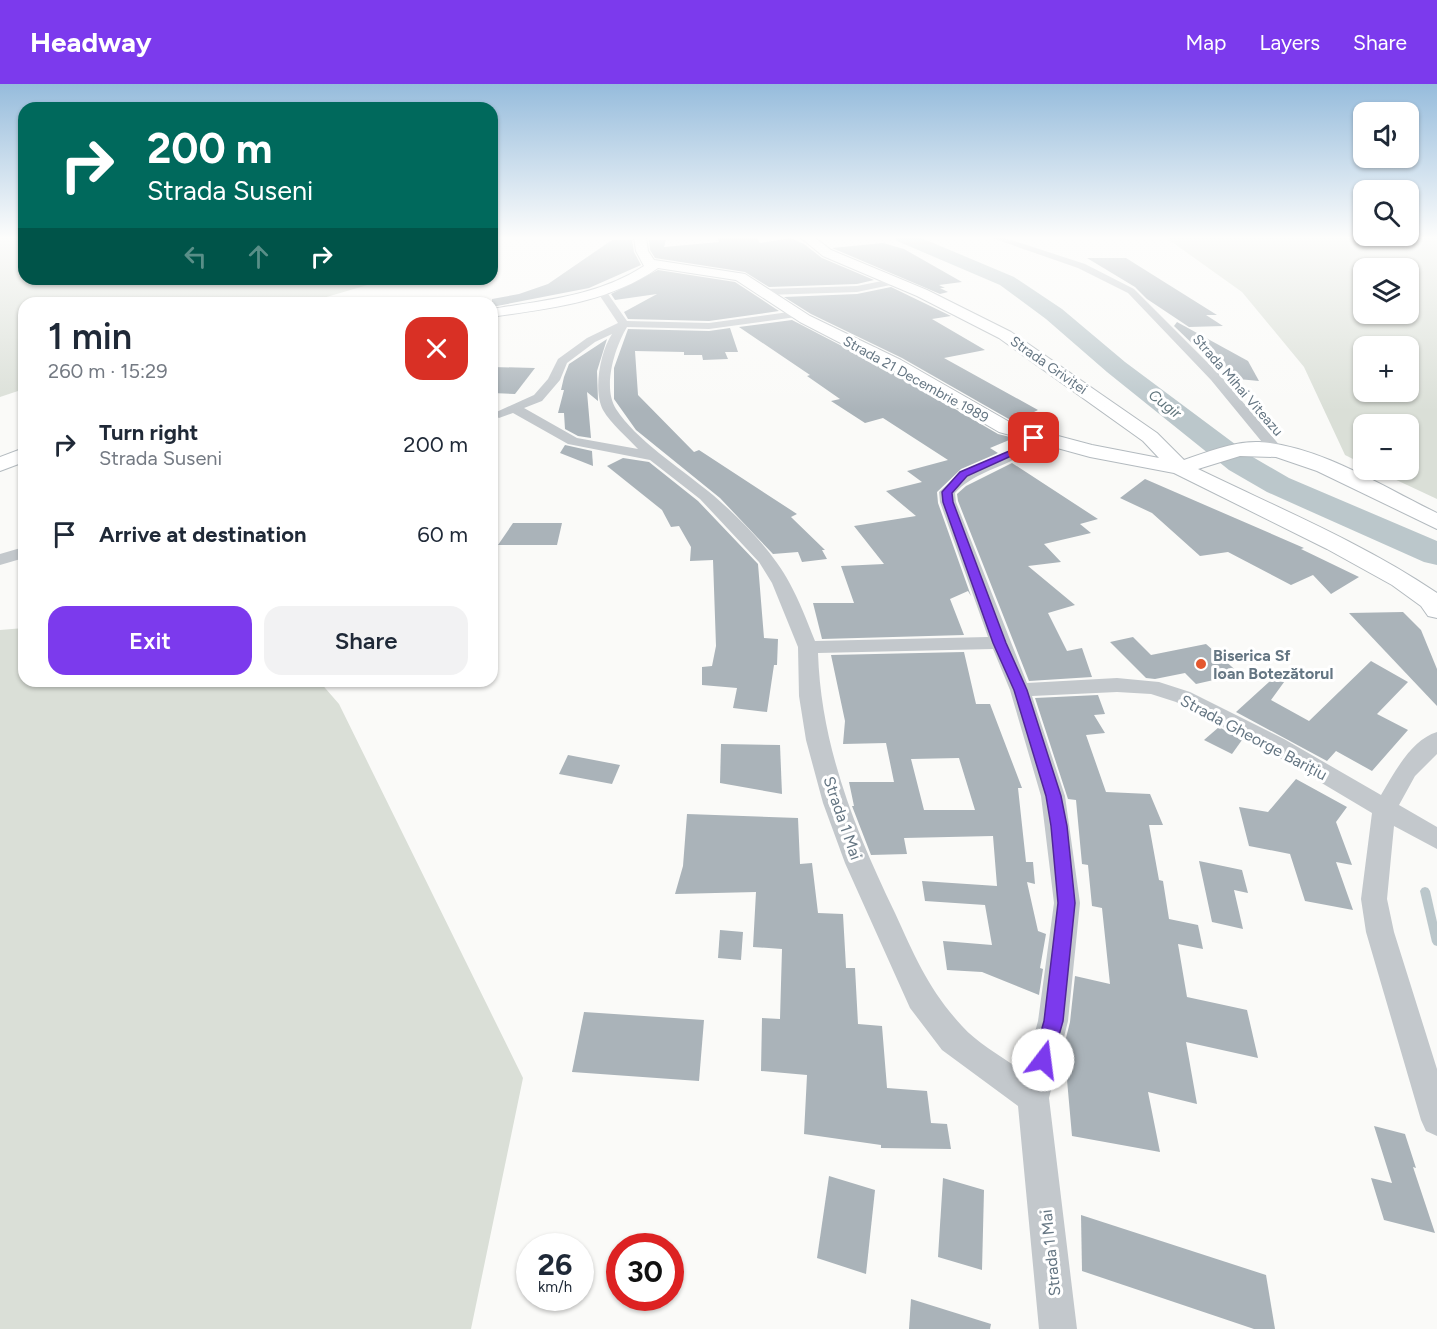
<!DOCTYPE html>
<html lang="en">
<head>
<meta charset="utf-8">
<style>
	body { margin:0; font-family:Figtree,sans-serif; background:#f2f2f3; color:#1f2937; height:100vh; display:flex; flex-direction:column; font-size:22px; white-space:nowrap }
	* { box-sizing:border-box; margin:0 }
	p { font-size:20px; color:#747a83 }
	.icon { flex:none; width:33px; height:33px; fill:none; stroke:currentColor; stroke-width:2; stroke-linecap:round; stroke-linejoin:round }
	.map { position:relative; flex:1; overflow:hidden }
	.drawer { position:absolute; left:18px; top:213px; width:480px; height:390px; display:flex; flex-direction:column; background:#fff; border-radius:18px; box-shadow:0 2px 4px #0004 }
	.drawer>* { flex:none }
	.banner { position:absolute; left:18px; top:18px; width:480px; height:183px; border-radius:18px; box-shadow:0 2px 4px #0004; background:#00695c; color:#fff; overflow:hidden }
	.controls { position:absolute; left:1353px; top:18px; display:grid; gap:12px }
	.controls a { display:grid; place-items:center; width:66px; height:66px; border-radius:12px; background:#fff; box-shadow:0 2px 4px #0004; font-size:30px }
	.speed { position:absolute; left:516px; top:1149px; display:flex; gap:12px; font-size:30px; font-weight:700; text-align:center }
	.speed>* { display:grid; place-content:center; width:78px; height:78px; border-radius:50%; background:#fff; box-shadow:0 2px 4px #0004; line-height:1 }
	.speed small { font-size:15px; font-weight:400 }
	.speed .limit { border:9px solid #d22; background:#fff; color:#111 }
	.pin { position:absolute; display:grid; place-items:center; width:51px; height:51px; color:#fff; margin:-26px; border-radius:12px; box-shadow:0 3px 9px #0006 }
	.me { position:absolute; width:66px; margin:-33px; rotate:15deg; stroke-linejoin:round; filter:drop-shadow(0 0 4px #0008) }
	.turn { display:flex; align-items:center; gap:21px; height:126px; padding:0 30px; font-size:27px }
	.turn .icon { width:78px; height:78px; stroke-width:2.5 }
	.turn b { display:block; font-size:42px; line-height:51px }
	.lanes { display:flex; align-items:center; height:57px; padding:0 30px; background:#0003; justify-content:center; gap:30px; direction:ltr }
	.lanes .off { opacity:.35 }
	.round { display:grid; place-items:center; flex:none; width:63px; height:63px; border-radius:18px; background:#f2f2f3 }
	.head { display:flex; align-items:center; justify-content:space-between; height:102px; padding:0 30px }
	h1 { font-size:36px; font-weight:600; line-height:45px }
	.cta { display:flex; gap:12px; margin-top:auto; padding:12px 30px }
	.cta a { flex:1; height:69px; border-radius:18px; background:#7c3aed; color:#fff; font-size:24px; font-weight:600; line-height:69px; text-align:center }
	.cta a+a { background:#f2f2f3; color:#1f2937 }
	ul { padding:0; list-style:none }
	li { display:flex; align-items:center; gap:18px; height:90px; padding:0 30px }
	li div { flex:1 }
	li b { display:block; font-size:22px }
	li em { font-style:normal }
	header { display:flex; align-items:center; gap:36px; box-sizing:border-box; height:84px; padding:0 30px; background:#7c3aed; color:#fff }
	header strong { font-size:28px }
	nav { display:flex; gap:33px; margin-inline-start:auto; font-size:21px }
	.map>svg:first-child { display:block }
	.green { fill:#dadfd7; fill-rule:evenodd }
	.lines { fill:none; stroke-linecap:round; stroke-linejoin:round }
	.stream { fill:#bbc7cb; fill-rule:evenodd }
	.river { fill:#bbc7cb; fill-rule:evenodd }
	.building { fill:#aab3b9; fill-rule:evenodd }
	.secondary-casing { stroke:#b3babf; stroke-width:2 }
	.street { fill:#c3c8cc; fill-rule:evenodd }
	.secondary { fill:#fff; fill-rule:evenodd }
	.route { fill:#7c3aed; stroke:#51269a; stroke-width:1.5 }
	.poi-dot { fill:#e4572e; stroke:#fff; stroke-width:2 }
	.labels { text-anchor:middle; stroke-width:6; stroke-linejoin:round; paint-order:stroke }
	.far-street-label { font-size:14px; fill:#657683; stroke:#fff }
	.far-water-label { font-size:15px; font-style:italic; fill:#60757c; stroke:#fff }
	.poi-label { font-size:16px; font-weight:bold; fill:#657683; stroke:#fff; text-anchor:start }
	.street-label { font-size:16px; fill:#657683; stroke:#fff }
</style>
</head>
<body>
<header>
<strong>Headway</strong>
<nav><a>Map</a><a>Layers</a><a>Share</a></nav>
</header>
<div class="map">
<svg width="1437" height="1245" viewBox="0 0 1437 1245">
	<rect width="100%" height="100%" fill="#fafaf8"/>
	<g class="green">
		<path d="M0 153H24V195H388L306 219H24V305L0 313Z"/>
		<path d="M1165 153H1437V415L1375 386H1408V340H1364L1363 380 1345 371 1304 283 1242 208ZM1364 184H1408V230H1364ZM1364 262H1408V308H1364Z"/>
		<path d="M24 544V597H319L339 620 523 994 471 1245H0V546Z"/>
	</g>
	<g class="lines">
		<path class="stream" d="M1425 803 1428 804 1430 807 1437 838V862L1434 861 1432 858 1420 807 1422 804Z"/>
		<path class="river" d="M894 153H919L1014 193 1062 225 1125 278 1251 372 1289 394 1437 457V481L1424 478 1267 408 1229 386 1107 288 1046 235 1000 201 897 157Z"/>
	</g>
	<g class="building">
		<path d="M717 153H757L760 159 790 154 804 160 822 174 874 196 857 200 769 203 745 188 655 174 650 166 649 156H666L664 163 719 158Z"/>
		<path d="M612 156H632L634 168 641 181 589 204 492 223V215L519 210 548 200Z"/>
		<path d="M883 159 904 165 962 198 939 201 945 204H940L948 208 940 210 832 164Z"/>
		<path d="M1087 174H1126L1217 231H1206L1223 242 1189 243 1147 215 1135 203Z"/>
		<path d="M658 186 735 198 779 227 709 237 628 235 624 228 657 210 615 216 611 210Z"/>
		<path d="M891 203 951 232 932 235 985 266 944 274 1038 326 1032 329 1053 338 1038 344 1014 338 902 274 811 230 784 213 857 210Z"/>
		<path d="M792 236 888 286 998 350 1014 354 990 364 998 369 961 385 937 408 938 419 971 512 968 507 950 515 964 551 822 555 813 519H854L841 482 884 480 854 442 916 432 886 407 922 398 907 387 948 376 883 334 865 339 831 317 840 315 807 292 810 291 739 243Z"/>
		<path d="M1177 238 1248 277 1259 297 1228 294 1174 242Z"/>
		<path d="M730 244 738 268H725L728 275 703 276 702 271H684V268L635 267 638 311 694 368 699 366 797 430 791 433 825 466H822L827 475 802 478 798 468 773 470 720 414 636 346 614 315V284L628 245 709 247Z"/>
		<path d="M607 255 597 287 598 317 587 308 591 354 578 352 565 345 564 329H558L564 306H561L564 293 569 280Z"/>
		<path d="M492 283 535 284 515 310 492 309Z"/>
		<path d="M565 361 592 367 593 382 560 369Z"/>
		<path d="M623 374 649 378 698 417 758 480 764 554 778 555 777 581H774L767 628 733 624 737 604 702 601V583L712 582 716 562 713 476 690 477 691 463 679 442 671 443 662 426 607 382Z"/>
		<path d="M1012 379 1098 435 1080 440 1091 449 1044 460 1061 478 1028 482 1075 521 1048 529 1067 567 1082 564 1092 593 1029 597 958 417 957 410 966 402Z"/>
		<path d="M1145 395 1304 464 1301 465 1359 493 1331 510 1313 491 1291 501 1228 468 1200 472 1152 429 1120 414Z"/>
		<path d="M513 439H562L557 461H498Z"/>
		<path d="M1403 528 1421 546 1437 585V622L1349 529Z"/>
		<path d="M1133 553 1151 571 1206 560 1240 590 1196 600 1185 589 1155 595 1146 594 1110 558Z"/>
		<path d="M964 568 976 620H990L1022 704H1018L1026 778H1033L1035 800 1027 798 1038 847 1046 850 1040 884 1043 885 1039 911 982 888 947 886 943 857 992 861 985 821 925 817 922 797 997 802 993 752 904 754 907 770 871 771 852 722H854L849 698H894L886 659 843 660 845 637 831 571ZM959 674 975 726H924L911 675Z"/>
		<path d="M1371 577 1408 598 1377 630 1408 646 1372 687 1336 667 1327 677 1236 628 1280 588 1287 594 1271 616 1309 637Z"/>
		<path d="M1098 611 1105 630 1094 631 1105 649 1086 651 1106 708 1150 710 1163 741H1149L1159 796 1163 797 1169 835 1198 841 1203 865 1178 860 1187 913 1247 926 1258 974 1186 958 1197 1020 1148 1008 1160 1068 1072 1052 1064 962 1070 938 1075 892 1110 900 1102 824 1092 822 1088 781 1082 780 1076 716 1068 715 1035 614Z"/>
		<path d="M1219 643 1242 656 1232 670 1204 656Z"/>
		<path d="M721 660 780 661 782 710 720 699Z"/>
		<path d="M568 671 620 681 612 700 559 690Z"/>
		<path d="M1296 695 1347 723 1336 738 1352 781 1336 778 1353 826 1305 817 1290 770 1249 762 1239 723 1268 728Z"/>
		<path d="M687 730 798 734 800 780 812 779 818 829 843 830 846 884H855L858 940 882 942 887 1004 927 1007 931 1039 947 1040 951 1065 881 1064V1061L804 1050 807 991 761 987 762 934 780 935 782 865 753 863 756 808 675 810 683 782Z"/>
		<path d="M1199 777 1242 786 1248 809 1234 806 1243 845 1212 838Z"/>
		<path d="M720 846 743 848 741 876 718 874Z"/>
		<path d="M584 928 704 936 699 997 572 988Z"/>
		<path d="M1374 1042 1405 1050 1416 1084 1413 1083 1435 1149 1384 1136 1371 1094 1392 1099Z"/>
		<path d="M829 1092 875 1106 866 1190 817 1174Z"/>
		<path d="M943 1094 984 1106 982 1186 938 1173Z"/>
		<path d="M1081 1131 1266 1191 1275 1245H1254L1082 1187Z"/>
		<path d="M911 1215 991 1240 990 1245H909Z"/>
	</g>
	<g class="lines">
		<defs>
			<g id="secondary">
				<path d="M634 153H646L648 167 654 176 745 190 810 232 901 276 1013 340 1092 361 1159 374 1143 357 999 254 917 212 823 172 800 153H814L831 166 927 206 1011 248 1157 349 1184 376C1207 368 1234 357 1259 358 1318 361 1385 404 1437 429V445L1317 387 1276 373 1240 372 1198 385C1278 424 1363 459 1437 509V534L1428 532 1421 522 1392 501 1327 465 1174 389 1090 373 999 348 889 284 800 238 736 196 658 184C608 219 550 224 492 233V225C545 216 598 212 644 182L636 167Z"/>
				<path d="M24 364V378L0 387V373Z"/>
			</g>
		</defs>
		<use href="#secondary" class="secondary-casing"/>
		<g class="street">
			<path d="M989 153H1002L1085 180 1134 205 1219 290 1281 363V369H1271L1211 296 1128 209 1078 184Z"/>
			<path d="M897 194 900 195V199L857 208 766 211 761 208 766 205 857 202Z"/>
			<path d="M603 206 606 207 627 237 709 239 796 227 801 230 796 233 709 245 627 243C615 263 602 303 616 325 636 356 680 384 708 407 736 430 772 466 789 498 799 516 807 537 815 557L988 553 940 418 939 408 962 387 1011 366 1034 350 1041 354C1020 383 979 382 955 409L956 418 1027 599 1117 594 1159 598 1190 608 1284 655 1381 711C1394 689 1411 656 1437 648V670L1415 692 1399 721 1437 743V765L1394 742 1387 815 1394 848 1437 985V1052L1426 1047 1421 1036 1366 848 1361 815 1372 729 1268 667 1176 618 1151 610 1117 608 1032 612 1065 712 1080 819 1068 937 1049 1014 1077 1245H1039L1018 1022 942 966 910 924 845 779 823 719 806 656 799 612 798 563 772 499 759 478 700 415 650 376 568 360 513 329 499 334 492 330 534 311 548 295 558 275 587 254 618 239 598 209ZM612 250C600 268 593 307 603 326 611 340 627 353 638 365L577 354 524 324 542 317 560 296 567 279 595 258ZM993 565 1010 606 1041 712 1054 819 1038 937 1024 988C1004 974 978 960 962 942 929 906 915 873 895 829 855 746 821 662 818 569Z"/>
			<path d="M24 463V474L0 481V470Z"/>
		</g>
		<use href="#secondary" class="secondary"/>
	</g>
	<linearGradient id="sky" x2="0" y2="1"><stop stop-color="#96bcdc"/><stop offset="0.47" stop-color="#fdfdfc"/><stop offset="1" stop-color="#fdfdfc" stop-opacity="0"/></linearGradient>
	<rect width="1437" height="327" fill="url(#sky)"/>
	<path class="route" d="M1034 351 1038 354 1033 362 967 392 952 409 953 418 1006 559 1027 606 1061 712 1067 742 1075 819 1063 937 1050 983 1043 986 1036 983 1033 976 1044 937 1058 819 1051 742 1046 712 1014 606 993 559 943 418 942 408 960 388 1014 365Z"/>
	<circle class="poi-dot" cx="1201" cy="580" r="6"/>
	<g class="labels">
		<g class="far-street-label">
			<text transform="translate(1049 281) rotate(35)" y="5">Strada Griviței</text>
			<text transform="translate(916 295) rotate(29)" y="5">Strada 21 Decembrie 1989</text>
			<text transform="translate(1238 301) rotate(49)" y="5">Strada Mihai Viteazu</text>
		</g>
		<g class="far-water-label">
			<text transform="translate(1165 320) rotate(38)" y="5">Cugir</text>
		</g>
		<g class="poi-label">
			<text x="1213" y="577">Biserica Sf<tspan x="1213" dy="18">Ioan Botezătorul</tspan></text>
		</g>
		<g class="street-label">
			<text transform="translate(1254 653) rotate(28)" y="6">Strada Gheorge Barițiu</text>
			<text transform="translate(843 734) rotate(71)" y="6">Strada 1 Mai</text>
			<text transform="translate(1050 1169) rotate(-96)" y="6">Strada 1 Mai</text>
		</g>
	</g>
</svg>
<div class="controls">
<a><svg class="icon" aria-label="sound" viewBox="0 0 24 24"><path d="M4 9h4l5-4v14l-5-4H4zM17 9q2 3 0 6"/></svg></a>
<a><svg class="icon" aria-label="search" viewBox="0 0 24 24"><circle cx="10" cy="10" r="6"/><path d="M15 15l6 6"/></svg></a>
<a><svg class="icon" aria-label="layers" viewBox="0 0 24 24"><path d="M12 4l9 5-9 5-9-5zM3 14l9 5 9-5"/></svg></a>
<a>+</a>
<a>−</a>
</div>
<div class="speed"><div>26<small>km/h</small></div><div class="limit">30</div></div>
<div class="pin" style="left:1034px;top:354px;background:#d93025"><svg class="icon" aria-label="arrive" viewBox="0 0 24 24"><path d="M6 21V4h12l-3 4 3 4H6"/></svg></div>
<svg class="me" style="left:1043px;top:976px" viewBox="-20 -20 40 40"><circle r="19" fill="#fff"/><path d="M0-13L10 11 0 6-10 11z" fill="#7c3aed"/></svg>
<div class="banner">
<div class="turn"><svg class="icon" aria-label="right" viewBox="0 0 24 24"><path d="M7 20v-9h11M14 6l5 5-5 5"/></svg><div><b>200 m</b>Strada Suseni</div></div>
<div class="lanes"><svg class="icon off" aria-label="left" viewBox="0 0 24 24"><path d="M17 20v-9H6M10 6l-5 5 5 5"/></svg><svg class="icon off" aria-label="ahead" viewBox="0 0 24 24"><path d="M12 20V5M6 11l6-6 6 6"/></svg><svg class="icon" aria-label="right" viewBox="0 0 24 24"><path d="M7 20v-9h11M14 6l5 5-5 5"/></svg></div>
</div>
<section class="drawer">
<div class="head"><div><h1>1 min</h1><p>260 m · 15:29</p></div><a class="round" style="background:#d93025;color:#fff"><svg class="icon" aria-label="close" viewBox="0 0 24 24"><path d="M6 6l12 12M18 6L6 18"/></svg></a></div>
<ul>
<li><svg class="icon" aria-label="right" viewBox="0 0 24 24"><path d="M7 20v-9h11M14 6l5 5-5 5"/></svg><div><b>Turn right</b><p>Strada Suseni</p></div><em>200 m</em></li>
<li><svg class="icon" aria-label="arrive" viewBox="0 0 24 24"><path d="M6 21V4h12l-3 4 3 4H6"/></svg><div><b>Arrive at destination</b></div><em>60 m</em></li>
</ul>
<div class="cta"><a>Exit</a><a>Share</a></div>
</section>
</div>
</body>
</html>
